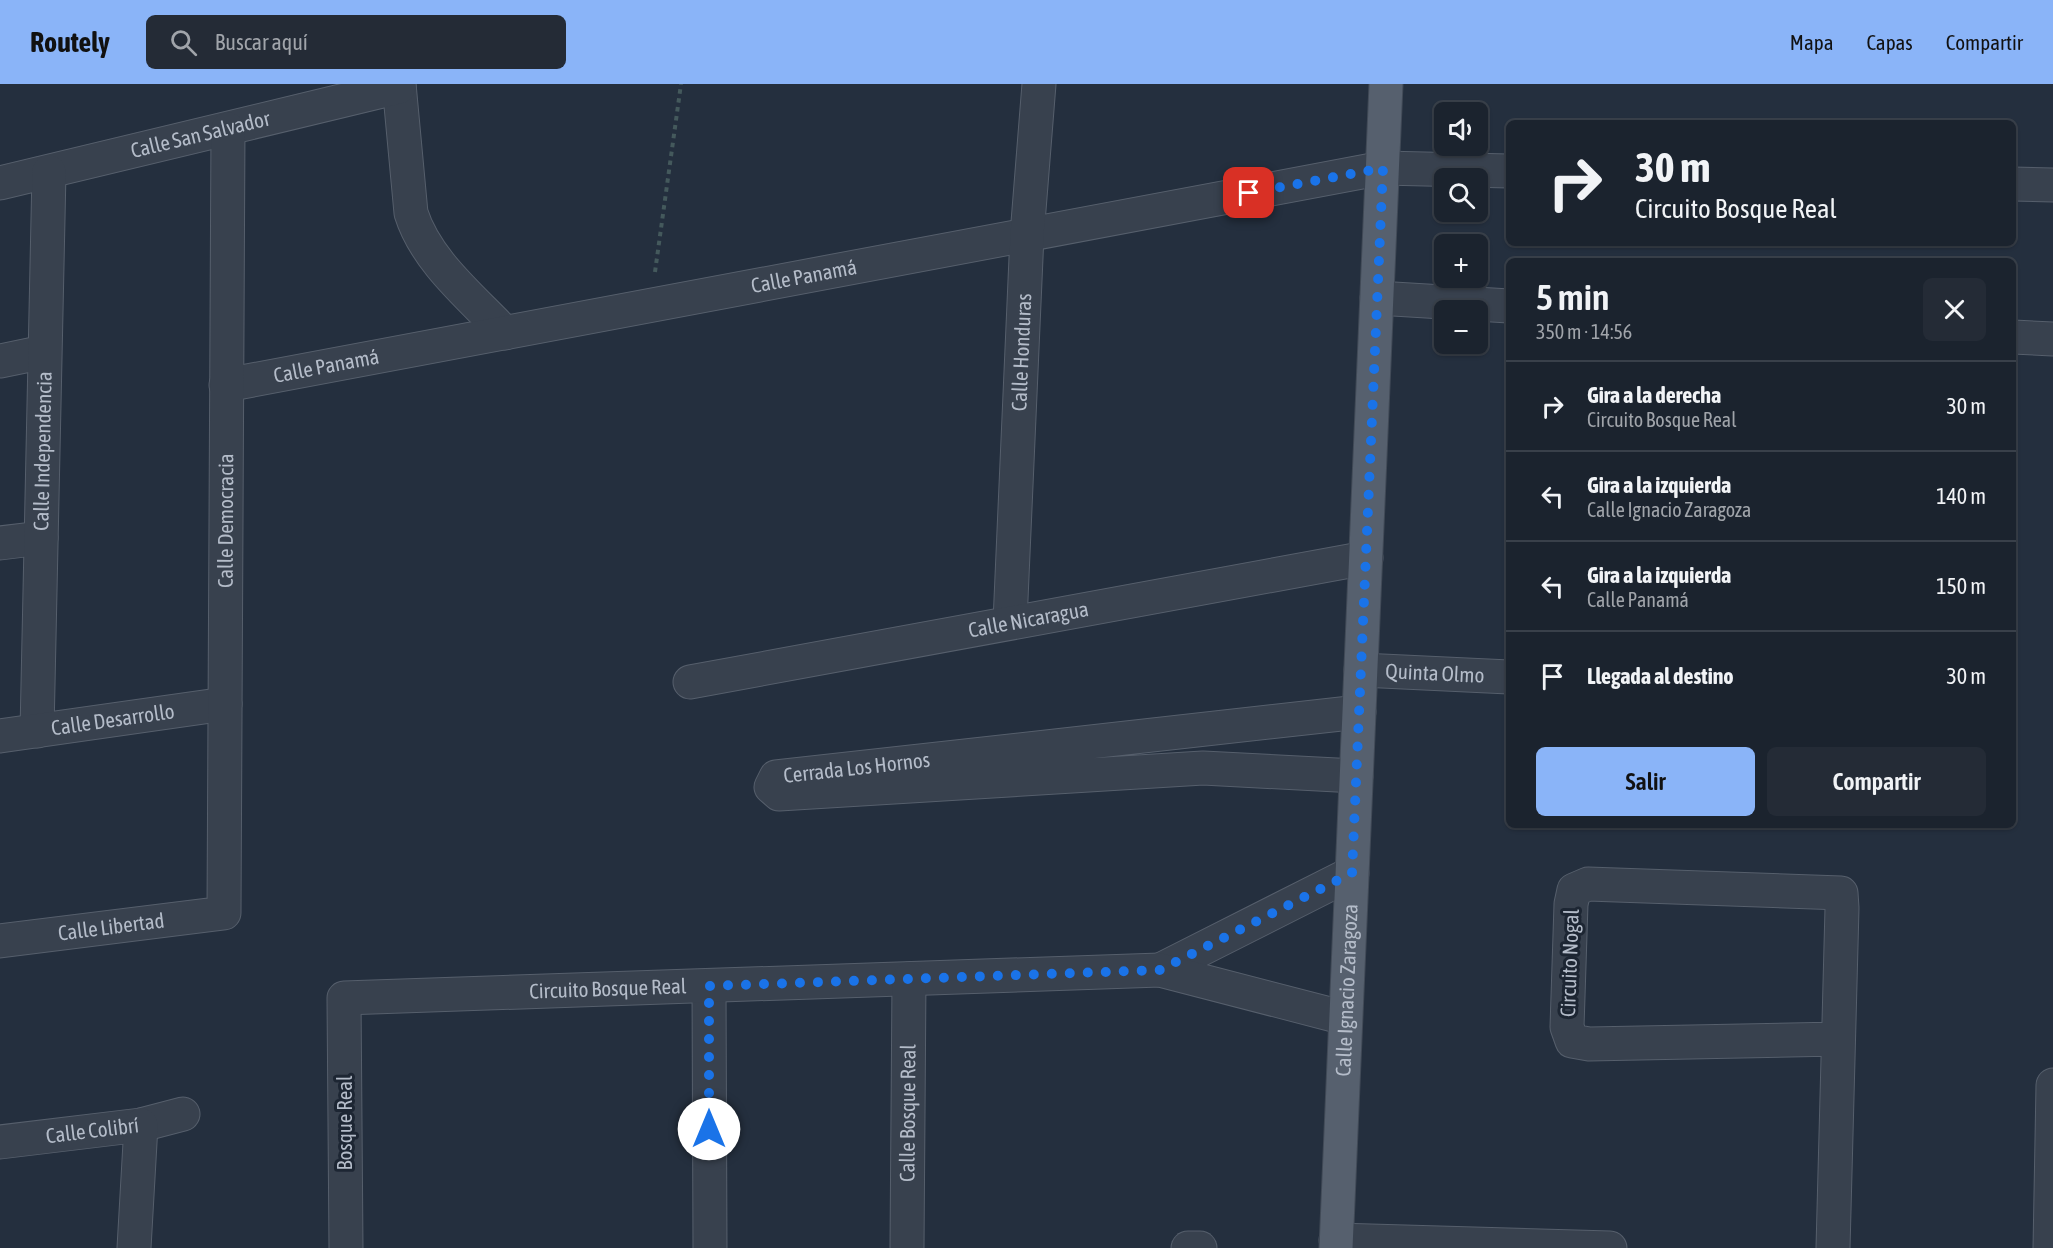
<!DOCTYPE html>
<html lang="es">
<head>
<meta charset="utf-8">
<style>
	body { margin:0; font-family:"Asap Condensed",sans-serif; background:#242b36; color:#f1f3f6; height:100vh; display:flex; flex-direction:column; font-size:22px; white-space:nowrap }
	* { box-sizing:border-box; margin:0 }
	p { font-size:20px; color:#a0a4aa }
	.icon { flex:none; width:33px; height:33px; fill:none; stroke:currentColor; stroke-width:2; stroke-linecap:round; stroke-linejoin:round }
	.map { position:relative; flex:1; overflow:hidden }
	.drawer { position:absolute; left:1506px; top:174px; width:510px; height:570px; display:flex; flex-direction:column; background:#1b232e; border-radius:9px; box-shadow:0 2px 4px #0004,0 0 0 2px #39404a }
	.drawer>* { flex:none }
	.top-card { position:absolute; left:1506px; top:36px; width:510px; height:126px; border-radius:9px; box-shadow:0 2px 4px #0004,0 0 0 2px #39404a; background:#1b232e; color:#f1f3f6; overflow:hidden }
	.fabs { position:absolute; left:1434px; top:18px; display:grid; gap:12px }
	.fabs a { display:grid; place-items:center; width:54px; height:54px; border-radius:9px; background:#1b232e; box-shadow:0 2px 4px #0004,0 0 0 2px #39404a; font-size:30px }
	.pin { position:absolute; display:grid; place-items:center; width:51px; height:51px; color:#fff; margin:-26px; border-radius:12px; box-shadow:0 3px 9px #0006 }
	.me { position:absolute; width:66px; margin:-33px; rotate:0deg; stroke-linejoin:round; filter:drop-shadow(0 0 4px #0008) }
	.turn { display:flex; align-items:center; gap:21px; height:126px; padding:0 30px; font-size:27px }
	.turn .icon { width:78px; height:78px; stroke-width:2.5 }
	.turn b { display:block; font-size:42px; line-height:51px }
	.round { display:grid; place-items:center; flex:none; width:63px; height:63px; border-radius:9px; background:#242b36 }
	.headline { display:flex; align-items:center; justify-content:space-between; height:102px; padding:0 30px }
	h1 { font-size:36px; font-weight:600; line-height:45px }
	.button { display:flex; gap:12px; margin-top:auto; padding:12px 30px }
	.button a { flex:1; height:69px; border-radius:9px; background:#8ab4f8; color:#111; font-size:24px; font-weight:600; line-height:69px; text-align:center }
	.button a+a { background:#242b36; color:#f1f3f6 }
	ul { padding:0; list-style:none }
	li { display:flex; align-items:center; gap:18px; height:90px; padding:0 30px; border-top:2px solid #39404a }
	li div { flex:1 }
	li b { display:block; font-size:22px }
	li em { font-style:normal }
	header { display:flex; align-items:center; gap:36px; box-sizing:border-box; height:84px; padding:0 30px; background:#8ab4f8; color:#111 }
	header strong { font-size:28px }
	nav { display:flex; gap:33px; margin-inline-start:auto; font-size:21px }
	.search { width:420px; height:54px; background:#242b36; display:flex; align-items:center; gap:15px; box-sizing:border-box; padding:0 21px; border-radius:9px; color:#a0a4aa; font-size:22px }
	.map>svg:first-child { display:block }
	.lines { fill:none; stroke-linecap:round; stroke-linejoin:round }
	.minor-casing { stroke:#565f6c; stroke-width:35 }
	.major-casing { stroke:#414a57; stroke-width:35 }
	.path { stroke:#44595c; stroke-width:4; stroke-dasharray:4.5 4.5; stroke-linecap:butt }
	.minor { stroke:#38414e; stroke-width:33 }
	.major { stroke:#56606e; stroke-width:33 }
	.route { stroke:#1a73e8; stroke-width:10; stroke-dasharray:0 18 }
	.labels { text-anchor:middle; stroke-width:6; stroke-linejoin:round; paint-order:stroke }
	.street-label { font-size:21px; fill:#b4bcc9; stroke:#1d2633 }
</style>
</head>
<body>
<header>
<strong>Routely</strong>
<div class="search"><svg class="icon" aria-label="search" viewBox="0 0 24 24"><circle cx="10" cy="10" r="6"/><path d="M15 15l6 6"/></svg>Buscar aquí</div>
<nav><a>Mapa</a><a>Capas</a><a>Compartir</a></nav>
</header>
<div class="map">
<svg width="2053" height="1164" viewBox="0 0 2053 1164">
	<rect width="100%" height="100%" fill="#242f3e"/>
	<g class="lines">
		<defs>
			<g id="minor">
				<path d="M399 0 411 129C426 177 471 213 505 249"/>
				<path id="s1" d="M0 99 399 3"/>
				<path d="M2013 100 2053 101"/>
				<path d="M1377 214 1509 222"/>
				<path d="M2013 253 2053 255"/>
				<path d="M0 277 44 268"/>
				<path id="s2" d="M226 301 1383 84 1509 87"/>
				<path d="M0 459 41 454"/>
				<path id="s3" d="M1010 538 1027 151 1039 0"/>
				<path id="s4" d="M1361 586 1509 593"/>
				<path id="s5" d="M690 598 1366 474"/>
				<path id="s6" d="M37 647 49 88"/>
				<path id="s7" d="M0 652 225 620"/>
				<path id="s8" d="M1356 692 1203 684 779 710 771 703 776 693 1359 628"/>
				<path id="s9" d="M0 857 224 829 228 45"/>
				<path d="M1160 886 1352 789"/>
				<path d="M709 902 710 1164"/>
				<path id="s10" d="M0 1058 141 1041 183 1030"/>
				<path d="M1336 1156 1610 1164"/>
				<path d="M134 1164 141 1041"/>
				<path id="s11" d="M346 1164 344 914 1160 886 1345 934"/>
				<path id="s12" d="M907 1164 909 895"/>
				<path d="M1188 1164H1200"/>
				<path d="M1833 1164 1842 824 1841 809 1588 800 1574 806 1571 820 1567 943 1572 957 1589 960 1838 955"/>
				<path d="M2050 1164 2053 1001"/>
			</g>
			<g id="major">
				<path id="s13" d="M1336 1164 1386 0"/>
			</g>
		</defs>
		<use href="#minor" class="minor-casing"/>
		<use href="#major" class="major-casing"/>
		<path class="path" d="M655 188 681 0"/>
		<use href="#minor" class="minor"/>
		<use href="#major" class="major"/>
	</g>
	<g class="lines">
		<path class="route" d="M709 1045V902L1160 886 1352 789 1383 84 1249 109"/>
	</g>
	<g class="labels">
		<g class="street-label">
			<text dy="7" stroke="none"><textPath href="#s1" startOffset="206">Calle San Salvador</textPath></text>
			<text dy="7" stroke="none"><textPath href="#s2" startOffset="588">Calle Panamá</textPath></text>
			<text dy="7" stroke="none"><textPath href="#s3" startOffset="270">Calle Honduras</textPath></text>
			<text dy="7" stroke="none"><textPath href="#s2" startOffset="102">Calle Panamá</textPath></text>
			<text dy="7" stroke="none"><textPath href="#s6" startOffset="280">Calle Independencia</textPath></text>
			<text dy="7" stroke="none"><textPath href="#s9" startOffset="618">Calle Democracia</textPath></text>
			<text dy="7" stroke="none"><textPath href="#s5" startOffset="344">Calle Nicaragua</textPath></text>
			<text dy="7" stroke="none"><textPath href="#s4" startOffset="74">Quinta Olmo</textPath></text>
			<text dy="7" stroke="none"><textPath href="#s7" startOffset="114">Calle Desarrollo</textPath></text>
			<text dy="7" stroke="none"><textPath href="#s8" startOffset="681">Cerrada Los Hornos</textPath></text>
			<text dy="7" stroke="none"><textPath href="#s9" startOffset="112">Calle Libertad</textPath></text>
			<text transform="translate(1570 879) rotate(-88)" y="7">Circuito Nogal</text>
			<text dy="7" stroke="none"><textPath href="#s11" startOffset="514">Circuito Bosque Real</textPath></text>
			<text dy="7" stroke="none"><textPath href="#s13" startOffset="258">Calle Ignacio Zaragoza</textPath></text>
			<text dy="7" stroke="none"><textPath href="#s12" startOffset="135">Calle Bosque Real</textPath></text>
			<text transform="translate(345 1039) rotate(-90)" y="7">Bosque Real</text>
			<text dy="7" stroke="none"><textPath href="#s10" startOffset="93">Calle Colibrí</textPath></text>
		</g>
	</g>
</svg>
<div class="fabs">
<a><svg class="icon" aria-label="sound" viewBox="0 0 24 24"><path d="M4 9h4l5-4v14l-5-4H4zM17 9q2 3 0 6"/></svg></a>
<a><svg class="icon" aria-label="search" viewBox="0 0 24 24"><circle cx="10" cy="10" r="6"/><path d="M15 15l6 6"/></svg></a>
<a>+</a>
<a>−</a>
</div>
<div class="pin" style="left:1249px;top:109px;background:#d93025"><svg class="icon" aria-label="arrive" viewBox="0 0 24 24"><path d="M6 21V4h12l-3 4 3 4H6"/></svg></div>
<svg class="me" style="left:709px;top:1045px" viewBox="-20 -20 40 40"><circle r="19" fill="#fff"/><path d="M0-13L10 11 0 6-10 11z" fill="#1a73e8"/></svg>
<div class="top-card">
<div class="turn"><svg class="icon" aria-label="right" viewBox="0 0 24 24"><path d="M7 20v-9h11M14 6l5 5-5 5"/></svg><div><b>30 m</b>Circuito Bosque Real</div></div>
</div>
<section class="drawer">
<div class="headline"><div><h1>5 min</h1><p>350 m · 14:56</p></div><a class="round"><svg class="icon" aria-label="close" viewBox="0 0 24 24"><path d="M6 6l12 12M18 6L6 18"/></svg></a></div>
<ul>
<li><svg class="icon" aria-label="right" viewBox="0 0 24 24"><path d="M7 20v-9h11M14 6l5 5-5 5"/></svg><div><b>Gira a la derecha</b><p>Circuito Bosque Real</p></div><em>30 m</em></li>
<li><svg class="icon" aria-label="left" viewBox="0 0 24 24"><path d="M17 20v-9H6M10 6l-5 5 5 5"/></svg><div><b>Gira a la izquierda</b><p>Calle Ignacio Zaragoza</p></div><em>140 m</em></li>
<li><svg class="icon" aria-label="left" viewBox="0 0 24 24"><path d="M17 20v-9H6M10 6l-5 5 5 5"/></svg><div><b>Gira a la izquierda</b><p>Calle Panamá</p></div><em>150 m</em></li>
<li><svg class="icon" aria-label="arrive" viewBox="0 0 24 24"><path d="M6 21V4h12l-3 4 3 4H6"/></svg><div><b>Llegada al destino</b></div><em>30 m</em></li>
</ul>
<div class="button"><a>Salir</a><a>Compartir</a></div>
</section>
</div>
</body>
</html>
